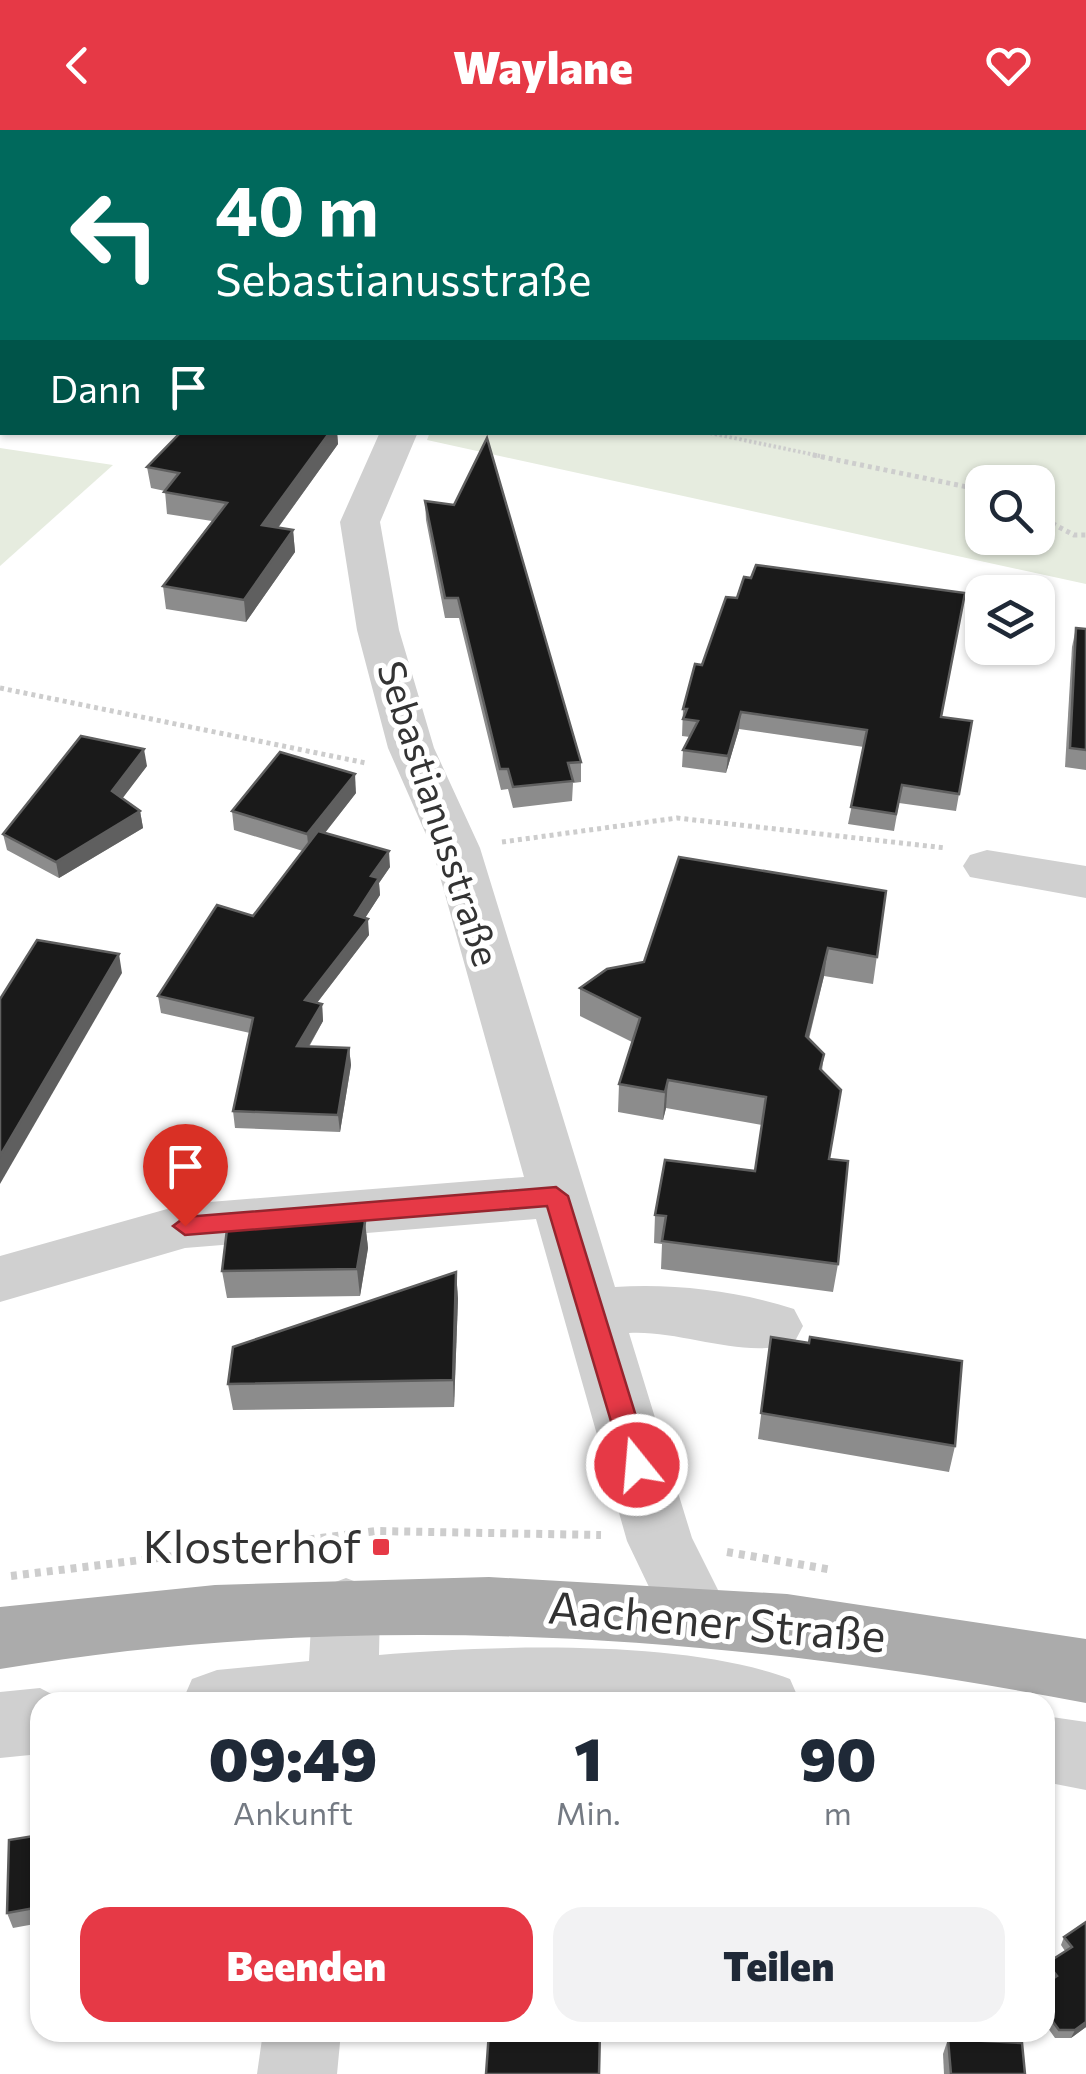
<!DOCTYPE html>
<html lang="de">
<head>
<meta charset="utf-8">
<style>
	body { margin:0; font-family:Commissioner,sans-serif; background:#f2f2f3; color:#1f2937; height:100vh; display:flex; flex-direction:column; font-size:38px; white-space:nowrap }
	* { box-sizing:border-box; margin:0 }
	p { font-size:32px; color:#747a83 }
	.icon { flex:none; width:55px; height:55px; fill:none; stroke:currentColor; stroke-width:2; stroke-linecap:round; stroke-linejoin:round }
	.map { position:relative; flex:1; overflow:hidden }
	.panel { position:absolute; left:30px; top:1562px; width:1025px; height:350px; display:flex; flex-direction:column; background:#fff; border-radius:30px; box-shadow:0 2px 8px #0004 }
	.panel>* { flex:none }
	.top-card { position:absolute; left:0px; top:0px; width:1088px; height:305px; box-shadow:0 2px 8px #0004; background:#00695c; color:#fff; overflow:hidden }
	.fabs { position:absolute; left:965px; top:335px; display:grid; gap:20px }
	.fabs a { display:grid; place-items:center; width:90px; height:90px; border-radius:20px; background:#fff; box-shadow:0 2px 8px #0004; font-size:50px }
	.pin { position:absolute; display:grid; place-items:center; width:85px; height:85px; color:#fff; margin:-102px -42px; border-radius:50% 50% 50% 0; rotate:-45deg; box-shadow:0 0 10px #0007 }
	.pin .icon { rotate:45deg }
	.me { position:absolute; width:110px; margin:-55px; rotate:343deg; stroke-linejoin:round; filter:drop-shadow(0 0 8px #0008) }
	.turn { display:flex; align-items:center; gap:35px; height:210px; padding:0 50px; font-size:45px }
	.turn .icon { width:130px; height:130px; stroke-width:2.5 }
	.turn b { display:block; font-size:70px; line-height:85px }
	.then { display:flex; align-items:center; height:95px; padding:0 50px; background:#0003; gap:20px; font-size:38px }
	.eta { display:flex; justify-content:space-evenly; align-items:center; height:170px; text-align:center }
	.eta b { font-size:60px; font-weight:800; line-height:70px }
	.button { display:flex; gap:20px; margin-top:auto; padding:20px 50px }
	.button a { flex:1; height:115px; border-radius:30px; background:#e63946; color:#fff; font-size:40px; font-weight:800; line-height:115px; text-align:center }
	.button a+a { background:#f2f2f3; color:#1f2937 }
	header { display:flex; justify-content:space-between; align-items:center; height:130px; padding:0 50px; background:#e63946; color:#fff; font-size:45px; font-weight:800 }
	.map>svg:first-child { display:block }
	.green { fill:#e6ecdf; fill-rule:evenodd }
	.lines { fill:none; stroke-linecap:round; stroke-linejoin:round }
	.path-far2 { stroke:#cdcdcd; stroke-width:4; stroke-dasharray:2.5 2.5; stroke-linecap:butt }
	.path-far1 { stroke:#cdcdcd; stroke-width:5; stroke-dasharray:4 4; stroke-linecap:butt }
	.path { stroke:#cdcdcd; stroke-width:8; stroke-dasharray:6 6; stroke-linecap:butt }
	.minor { fill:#d0d0d0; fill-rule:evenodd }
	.major { fill:#ababab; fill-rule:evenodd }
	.wall { fill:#8c8c8c }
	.shaded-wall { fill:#5f5f5f }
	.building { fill:#1a1a1a; stroke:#5f5f5f; stroke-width:2.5 }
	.route { fill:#e63946; stroke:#96252e; stroke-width:2.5 }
	.poi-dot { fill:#e63946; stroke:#fff; stroke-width:4 }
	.labels { text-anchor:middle; stroke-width:10; stroke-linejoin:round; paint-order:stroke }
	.street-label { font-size:38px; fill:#333; stroke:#fff }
	.near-poi-label { font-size:45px; fill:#333; stroke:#fff; text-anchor:end }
	.near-street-label { font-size:45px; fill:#333; stroke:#fff }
</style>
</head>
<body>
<header><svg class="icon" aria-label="back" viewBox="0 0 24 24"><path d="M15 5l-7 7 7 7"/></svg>Waylane<svg class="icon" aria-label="heart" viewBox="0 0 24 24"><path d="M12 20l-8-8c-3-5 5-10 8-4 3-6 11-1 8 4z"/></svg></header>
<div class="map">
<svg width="1086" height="1944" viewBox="0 0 1086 1944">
	<rect width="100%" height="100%" fill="#fff"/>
	<g class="green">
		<path d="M0 0H588L2 2 0 129Z"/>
		<path d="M612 0H1086V454L427 310 430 302H1085V2ZM982 352H1038V408H982Z"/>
		<path d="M0 318 113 335 0 436Z"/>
	</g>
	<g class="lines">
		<g class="path-far2">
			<path d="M557 0 567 2"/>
			<path d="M726 2 730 0"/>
			<path d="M705 302 825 327"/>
		</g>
		<g class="path-far1">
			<path d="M813 325 982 360"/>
			<path d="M1038 386 1074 405H1086"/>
			<path d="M0 558 366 633"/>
			<path d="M502 712 677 688 946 718"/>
		</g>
		<g class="path">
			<path d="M727 1422 833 1440"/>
			<path d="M11 1446 377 1401 601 1405"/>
		</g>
		<g class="minor">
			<path d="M380 302H418L380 392 399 500 434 618 480 718 615 1157C673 1153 739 1161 794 1179L803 1196 794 1213C743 1230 683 1200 629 1203L692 1408 729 1482 719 1503 695 1512 671 1503 627 1411 536 1089 185 1118 0 1172V1126L185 1074 524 1047 432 718 388 618 357 500 340 392Z"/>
			<path d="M987 720 1086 736V768L970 747 963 736 970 725Z"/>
			<path d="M346 1448 370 1457 380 1478 379 1525C492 1515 684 1509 790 1549L800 1572H182L192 1549 217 1540 309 1531 312 1478 322 1457Z"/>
			<path d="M40 1558 67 1572H40V1624L0 1628V1562Z"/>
			<path d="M1045 1586 1086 1592V1660L1045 1652Z"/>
			<path d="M263 1902H341L337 1944H257Z"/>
		</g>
		<path class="major" d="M489 1447 787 1464 1086 1509V1573C731 1505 359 1478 0 1539V1477L215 1455Z"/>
	</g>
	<g class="wall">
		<path d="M174 302H337L338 314 278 398 293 400 295 422 246 492 166 479 163 456 212 391 167 384 165 361 151 358 147 337 177 306Z"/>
		<path d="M425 371 581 632V652L573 653 572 671 513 678 508 659 501 660 459 488H445L426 390Z"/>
		<path d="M1076 498 1086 499V640L1065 637 1072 517Z"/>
		<path d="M683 579 941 587 972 591 956 681 899 673 894 701 848 694 864 617 739 599 726 643 682 637 683 620 690 607 682 606Z"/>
		<path d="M147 636 122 668 140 681 143 698 59 748 7 720 3 704Z"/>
		<path d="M356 663 325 703 390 737 379 753 380 765 365 788 369 805 317 873 322 874 323 891 309 917 349 918 351 935 340 1002 235 998 233 981 250 903 161 883 158 866 253 786 303 721 234 700 232 681Z"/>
		<path d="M886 761 873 854 824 846 809 909 824 924 822 941 838 1134 833 1162 661 1139 662 1114 654 1113 655 1085 755 1041 762 995 666 978 663 990 618 982 619 954 632 912 580 886V858L644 832Z"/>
		<path d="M365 1092 368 1118 360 1166 227 1168 222 1141Z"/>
		<path d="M456 1142 458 1169 454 1277 233 1280 228 1254Z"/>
		<path d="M771 1207 809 1213 955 1316 949 1342 758 1309Z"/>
		<path d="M40 1705V1793L13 1798 7 1783Z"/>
		<path d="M1086 1792V1897L1071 1908H1055L1045 1894V1854L1050 1850 1045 1843V1838L1047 1833 1065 1821 1061 1815 1064 1807Z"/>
		<path d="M948 1909 1025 1944H944L943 1924Z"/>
	</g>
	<g class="shaded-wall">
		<path d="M330 302H337L338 314 264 417 262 395Z"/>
		<path d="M293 400 295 422 246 492 244 470Z"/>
		<path d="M741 582 739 599 726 643 728 626Z"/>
		<path d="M144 619 147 636 116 677 112 661Z"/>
		<path d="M355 644 356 663 309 723 307 704Z"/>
		<path d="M140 681 143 698 59 748 56 732Z"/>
		<path d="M389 721 390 737 379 753 380 765 356 802 355 785 371 746Z"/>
		<path d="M368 789 369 805 306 887 305 870Z"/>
		<path d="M828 818 824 846 802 934 806 906Z"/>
		<path d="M119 824 122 843 0 1054V1026Z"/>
		<path d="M322 874 323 891 299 933 297 916Z"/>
		<path d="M349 918 351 935 340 1002 338 985Z"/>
		<path d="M668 950 666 978 663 990 665 962Z"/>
		<path d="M365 1092 368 1118 360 1166 357 1139Z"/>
		<path d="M456 1142 458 1169 454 1277 453 1250Z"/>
		<path d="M1086 1892V1897L1071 1908 1075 1900Z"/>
	</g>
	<g class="building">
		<path d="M181 302H330L262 395 293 400 244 470 163 456 227 373 164 362 179 343 147 337Z"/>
		<path d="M487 308 581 632 568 633 573 651 513 657 508 639H500L458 468H445L425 371 454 375Z"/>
		<path d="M756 435 965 463 941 587 972 591 959 664 902 655 896 684 851 677 867 600 741 582 728 626 683 620 698 591 683 589 687 579H683L695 534 702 535 726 467 737 468 744 447 751 448Z"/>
		<path d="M1076 498 1086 499V620L1070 618Z"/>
		<path d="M81 606 144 619 112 661 140 681 56 732 3 704Z"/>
		<path d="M280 622 355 644 307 704 232 681Z"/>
		<path d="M318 701 389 721 371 746 379 748 355 785 368 789 305 870 322 874 297 916 349 918 338 985 233 981 253 888 158 866 217 775 253 786Z"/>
		<path d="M679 727 886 761 877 827 828 818 806 906 824 924 820 939 841 960 829 1029 848 1031 838 1134 662 1111 666 1086 655 1085 665 1030 755 1041 766 967 668 950 665 962 619 954 640 888 580 858 607 839 644 832Z"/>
		<path d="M37 810 119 824 0 1026V869Z"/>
		<path d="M352 1081 365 1092 357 1139 222 1141 228 1091Z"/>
		<path d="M456 1142 453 1250 228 1254 233 1217Z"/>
		<path d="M771 1207 809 1213 810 1207 962 1231 955 1316 761 1283Z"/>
		<path d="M40 1705V1777L7 1783 9 1710Z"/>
		<path d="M1086 1792V1892L1075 1900H1059L1045 1881V1854L1057 1846 1047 1833 1072 1817 1064 1807Z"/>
		<path d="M489 1902H600L599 1944H486Z"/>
		<path d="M948 1909 1022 1913 1025 1944H951Z"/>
	</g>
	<path class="route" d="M556 1057 568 1066 651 1335 647 1343H628L624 1335 547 1076 185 1105 173 1096 185 1087Z"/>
	<rect class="poi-dot" x="371" y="1407" width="20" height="20" rx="5"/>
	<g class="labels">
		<g class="street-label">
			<text transform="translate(438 684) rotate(72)" y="13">Sebastianusstraße</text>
		</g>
		<g class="near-poi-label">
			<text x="361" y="1433">Klosterhof</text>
		</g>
		<g class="near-street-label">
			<text transform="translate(717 1492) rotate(5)" y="16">Aachener Straße</text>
		</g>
	</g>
</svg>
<div class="fabs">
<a><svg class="icon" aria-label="search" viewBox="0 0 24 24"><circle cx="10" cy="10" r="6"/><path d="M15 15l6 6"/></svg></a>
<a><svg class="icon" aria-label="layers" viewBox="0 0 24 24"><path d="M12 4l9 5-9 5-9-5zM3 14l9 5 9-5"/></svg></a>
</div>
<div class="pin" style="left:185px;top:1096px;background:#d93025"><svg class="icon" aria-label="arrive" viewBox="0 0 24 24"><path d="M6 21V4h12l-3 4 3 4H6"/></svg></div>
<svg class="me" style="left:637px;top:1335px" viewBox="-20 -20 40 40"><circle r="17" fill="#e63946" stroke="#fff" stroke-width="3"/><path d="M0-11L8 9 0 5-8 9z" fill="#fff"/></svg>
<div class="top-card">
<div class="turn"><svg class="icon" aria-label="left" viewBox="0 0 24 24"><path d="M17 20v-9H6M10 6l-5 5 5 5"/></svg><div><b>40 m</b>Sebastianusstraße</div></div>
<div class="then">Dann<svg class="icon" aria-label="arrive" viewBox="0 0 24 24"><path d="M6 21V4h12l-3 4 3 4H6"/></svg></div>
</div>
<section class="panel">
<div class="eta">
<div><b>09:49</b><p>Ankunft</p></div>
<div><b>1</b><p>Min.</p></div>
<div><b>90</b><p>m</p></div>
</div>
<div class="button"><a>Beenden</a><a>Teilen</a></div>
</section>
</div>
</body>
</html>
